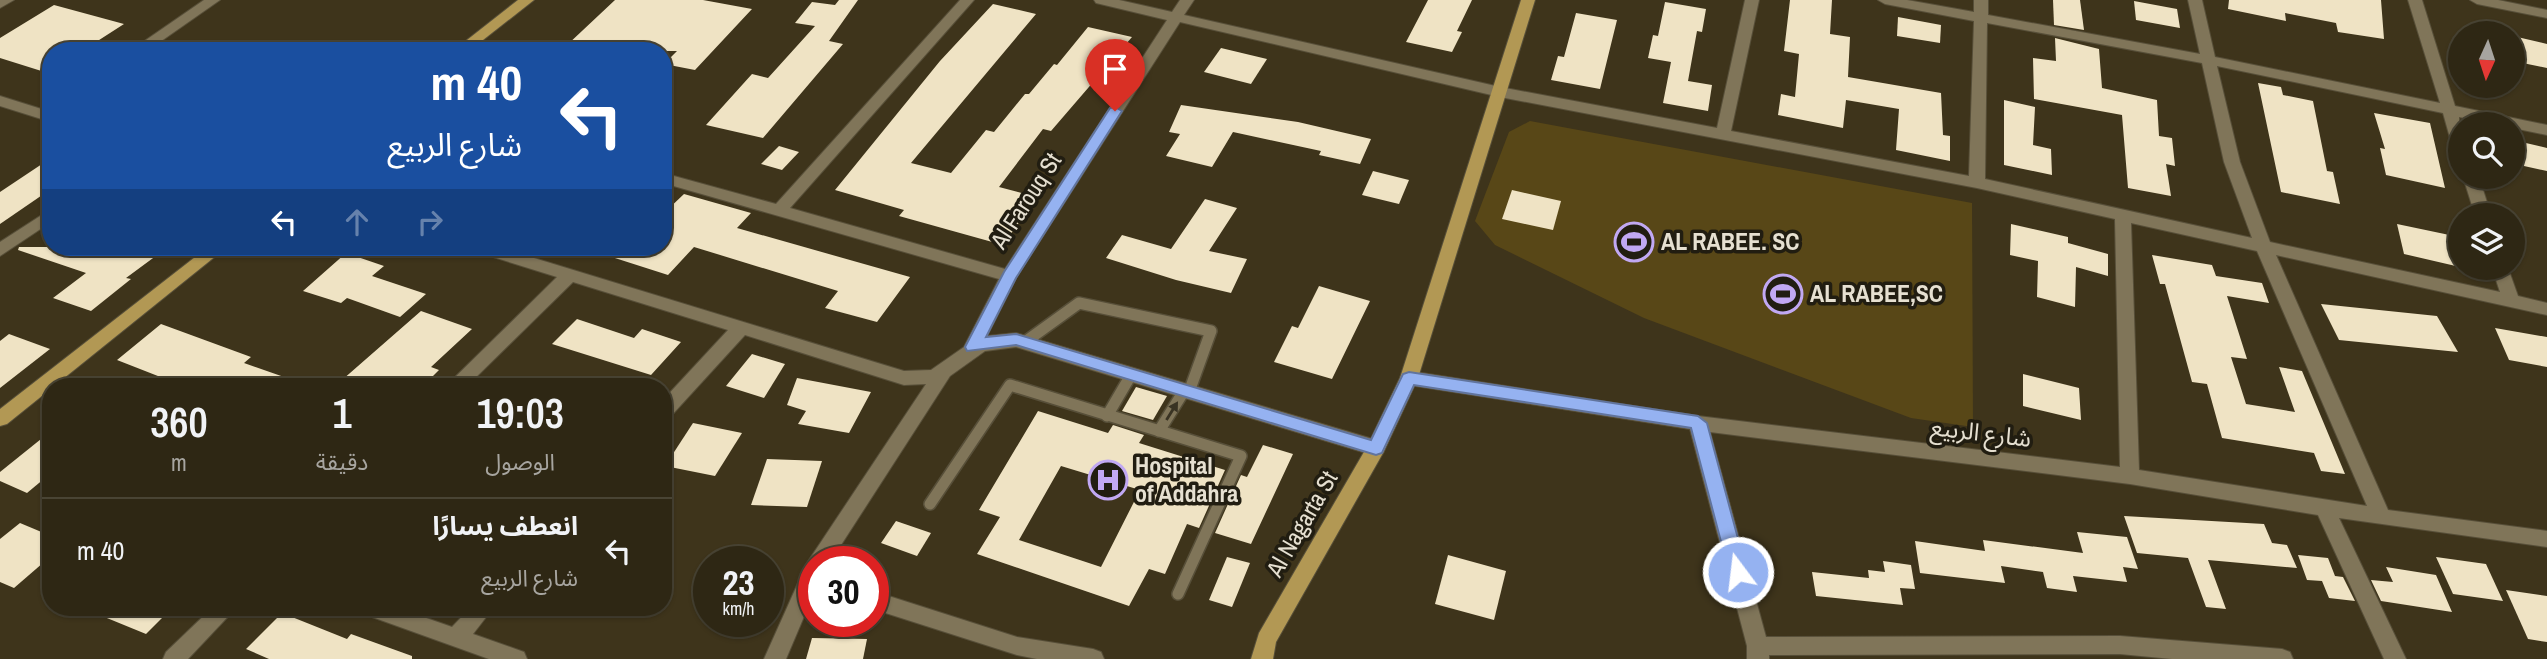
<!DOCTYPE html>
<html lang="ar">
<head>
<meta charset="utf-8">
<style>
	body { margin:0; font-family:"Archivo Narrow","Noto Sans Arabic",sans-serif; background:#3a3322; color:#f1f3f6; direction:rtl; height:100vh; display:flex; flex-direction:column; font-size:26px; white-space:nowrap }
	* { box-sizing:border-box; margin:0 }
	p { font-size:23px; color:#a7a5a0 }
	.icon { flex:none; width:38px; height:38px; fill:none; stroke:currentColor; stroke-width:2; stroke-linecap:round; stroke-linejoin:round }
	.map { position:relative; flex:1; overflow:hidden; direction:ltr }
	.side { position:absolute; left:42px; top:378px; width:630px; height:238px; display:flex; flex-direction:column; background:#2e2714; border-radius:28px; box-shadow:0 2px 5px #0004,0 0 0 2px #494434; direction:rtl }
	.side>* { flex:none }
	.top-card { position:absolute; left:42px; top:42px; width:630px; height:214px; border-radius:28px; box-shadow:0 2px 5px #0004,0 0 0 2px #494434; direction:rtl; background:#1a4fa0; color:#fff; overflow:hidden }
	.needle { width:46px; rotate:183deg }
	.buttons { position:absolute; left:2448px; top:21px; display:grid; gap:14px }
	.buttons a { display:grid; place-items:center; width:77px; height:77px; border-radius:50%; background:#2e2714; box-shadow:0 2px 5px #0004,0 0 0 2px #494434; font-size:35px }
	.speed { position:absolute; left:693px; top:546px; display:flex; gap:14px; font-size:35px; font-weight:700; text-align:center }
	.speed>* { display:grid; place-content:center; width:91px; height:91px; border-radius:50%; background:#2e2714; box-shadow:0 2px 5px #0004,0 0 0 2px #494434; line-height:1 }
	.speed small { font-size:18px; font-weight:400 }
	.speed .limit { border:10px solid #d22; background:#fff; color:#111 }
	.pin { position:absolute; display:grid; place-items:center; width:60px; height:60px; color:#fff; margin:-72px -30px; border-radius:50% 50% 50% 0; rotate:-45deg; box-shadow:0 0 7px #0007 }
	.pin .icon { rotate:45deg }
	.me { position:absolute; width:77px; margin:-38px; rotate:345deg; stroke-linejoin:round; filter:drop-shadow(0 0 5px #0008) }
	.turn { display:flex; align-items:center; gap:24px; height:147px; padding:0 35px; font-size:32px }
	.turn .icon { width:91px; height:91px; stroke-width:2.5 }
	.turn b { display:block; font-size:49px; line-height:60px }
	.lanes { display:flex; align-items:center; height:66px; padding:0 35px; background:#0003; justify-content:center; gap:35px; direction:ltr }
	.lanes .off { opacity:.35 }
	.eta { display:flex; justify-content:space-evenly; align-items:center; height:119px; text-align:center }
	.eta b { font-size:42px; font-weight:600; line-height:49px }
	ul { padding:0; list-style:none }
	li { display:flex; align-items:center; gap:21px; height:105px; padding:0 35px; border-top:2px solid #494434 }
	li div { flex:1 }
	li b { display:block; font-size:26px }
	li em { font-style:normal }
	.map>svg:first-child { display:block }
	.green { fill:#584717 }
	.building { fill:#efe3c4; fill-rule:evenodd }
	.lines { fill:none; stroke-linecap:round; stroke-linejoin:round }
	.lane-casing { stroke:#574f39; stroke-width:14 }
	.street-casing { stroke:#574f39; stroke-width:2 }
	.primary-casing { stroke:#574f39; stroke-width:2 }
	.lane { stroke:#807559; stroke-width:11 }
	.street { fill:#807559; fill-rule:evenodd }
	.primary { fill:#b29854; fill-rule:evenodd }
	.oneway { fill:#393323 }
	.route { fill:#95b2f1; stroke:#61749d; stroke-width:2 }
	.labels { text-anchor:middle; stroke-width:7; stroke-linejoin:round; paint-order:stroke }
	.street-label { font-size:24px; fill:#e6e0d1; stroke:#211d11 }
	.poi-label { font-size:24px; font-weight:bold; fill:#e6e0d1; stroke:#211d11; text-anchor:start }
</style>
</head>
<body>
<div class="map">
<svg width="2547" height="659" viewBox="0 0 2547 659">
	<rect width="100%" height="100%" fill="#3e341b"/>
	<path class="green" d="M1530 121 1972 203 1973 427 1911 418 1644 318 1495 245 1475 221 1509 132Z"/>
	<g class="building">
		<path d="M615 0H703L752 9 695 70 664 64 677 51H589L566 46Z"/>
		<path d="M839 0H858L829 41 843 44 763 138 706 125 752 74 768 78 815 26 795 23 812 2 835 5Z"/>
		<path d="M1428 0H1472L1457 31 1462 32 1452 52 1406 42Z"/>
		<path d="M1790 0H1832L1830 34 1850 37 1848 77 1941 93 1943 135 1950 136V161L1896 150 1899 109 1846 100 1843 128 1778 115 1781 94 1795 97 1799 54 1784 51Z"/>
		<path d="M2053 0H2080L2084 30 2054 25Z"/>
		<path d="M2229 0H2381L2384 39 2338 32 2336 23 2285 13 2286 21 2228 9Z"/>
		<path d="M2134 1 2177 9 2180 28 2136 20Z"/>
		<path d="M1665 2 1706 9 1702 32 1697 31 1688 81 1712 85 1708 111 1663 103 1671 62 1648 58 1653 35 1658 36Z"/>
		<path d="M993 4 1036 14 911 163 951 173 986 130 994 132 1025 94H1029L1054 64 1057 65 1088 27 1132 37 1051 131 1043 129 999 187 1037 197 1003 245 899 216 904 210 835 190 940 61Z"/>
		<path d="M54 5 124 24 82 51H51V74L0 58V38Z"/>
		<path d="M1576 13 1617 20 1600 89 1551 80 1558 56 1564 57Z"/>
		<path d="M1898 17 1941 25 1940 43 1897 36Z"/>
		<path d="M2513 36 2547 44V68L2513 61Z"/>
		<path d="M2055 38 2099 49 2102 88 2157 100 2159 136 2172 138 2175 166 2166 164 2171 196 2128 188 2122 115 2034 99 2033 58 2056 61Z"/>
		<path d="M1221 48 1267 59 1251 84 1204 72Z"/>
		<path d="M2258 83 2281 87 2283 95 2313 101 2327 171 2333 172 2340 204 2281 192Z"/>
		<path d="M2004 100 2035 107 2033 145 2051 149 2052 175 2004 165Z"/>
		<path d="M1181 105 1298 122 1371 139 1360 164 1319 155 1321 151 1233 132 1212 167 1166 156 1180 134 1169 132Z"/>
		<path d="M2374 113 2430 123 2445 188 2386 175 2380 148 2385 149Z"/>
		<path d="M2513 140 2547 148V171L2515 164Z"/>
		<path d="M779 146 799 152 782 170 761 164Z"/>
		<path d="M51 158V189L0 224V192Z"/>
		<path d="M1373 171 1409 180 1399 204 1362 195Z"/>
		<path d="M1512 190 1561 201 1553 230 1502 219Z"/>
		<path d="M684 194 751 213 737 228 910 277 877 322 825 308 838 291 694 247 668 275 593 251V247H663V214Z"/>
		<path d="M1205 199 1237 208 1209 251 1247 259 1231 293 1176 280 1106 258 1122 235 1171 249Z"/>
		<path d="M2011 224 2068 237V243L2108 254V276L2076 267 2075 307 2037 297 2038 261 2010 255Z"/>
		<path d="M2397 224 2459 237 2460 267 2404 254Z"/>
		<path d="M19 247H168L126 278 131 279 91 311 53 298 86 273 18 250Z"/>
		<path d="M346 253 384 266 372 276 426 294 400 317 347 298 341 303 303 291Z"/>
		<path d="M2152 255 2212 265 2216 276 2262 283 2269 303 2227 296 2247 359 2231 357 2246 404 2295 412 2279 367 2302 371 2345 474 2321 471 2314 453 2222 438 2207 384 2192 382 2165 284H2160Z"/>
		<path d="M1319 286 1370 301 1332 379 1274 362 1292 326 1298 328Z"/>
		<path d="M2321 304 2437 316 2458 352 2339 340Z"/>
		<path d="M421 311 472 329 431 367 439 370 422 387H334Z"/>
		<path d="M577 319 634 338 642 329 681 342 651 375 552 344Z"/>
		<path d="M161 324 251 357 244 363 304 384 303 387H186L117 360Z"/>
		<path d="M2495 328 2547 337V367L2509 360Z"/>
		<path d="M9 334 50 349 0 388V341Z"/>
		<path d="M752 354 785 364 764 398 726 386Z"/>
		<path d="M2023 374 2079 388 2081 420 2023 406Z"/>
		<path d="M797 378 871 392 849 433 798 424 806 411 787 405Z"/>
		<path d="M1136 387 1167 396 1153 420 1122 411Z"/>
		<path d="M1038 411 1108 433 1113 425 1144 435 1139 443 1225 470 1199 528 1187 524 1165 574 1149 569 1129 606 977 554 1000 517 979 510ZM1061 466 1140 490 1101 567 1019 540Z"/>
		<path d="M693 423 742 433 715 476 665 466Z"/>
		<path d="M51 431V473L27 493 0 481V472Z"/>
		<path d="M1263 445 1293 454 1251 544 1215 533 1241 475 1247 477Z"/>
		<path d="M767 459 822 461 807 507 751 505Z"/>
		<path d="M2124 516 2264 524 2272 543 2287 545 2297 568 2208 560 2226 609 2206 607 2188 558 2137 553Z"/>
		<path d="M896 521 931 533 917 556 881 543Z"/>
		<path d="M20 523 51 536V556L14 588 0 582V539Z"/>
		<path d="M2077 532 2127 537 2138 569 2123 567 2127 582 2073 576 2077 592 2047 588 2043 572 2001 566 2005 583 1920 573 1915 541 1985 551 1983 540 2083 553Z"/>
		<path d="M1448 555 1506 571 1494 620 1435 604Z"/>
		<path d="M2298 555 2328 558 2335 576 2343 577 2355 601 2329 598 2322 581 2307 580Z"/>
		<path d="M1227 557 1250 563 1232 607 1209 600Z"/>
		<path d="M2436 557 2486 564 2503 601 2453 594Z"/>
		<path d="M1883 561 1911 565 1915 589 1900 588 1903 605 1816 596 1812 572 1869 578 1868 570 1885 572Z"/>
		<path d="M2386 567 2436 575 2452 612 2381 601 2371 580 2393 582Z"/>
		<path d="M2506 590 2547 596V642L2528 639Z"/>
		<path d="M80 607H173L146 634Z"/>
		<path d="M282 613 347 639 351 634 412 656V659H269L246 649Z"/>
		<path d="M812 638 867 639 863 659H806Z"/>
	</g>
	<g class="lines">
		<defs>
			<g id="lane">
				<path d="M1025 342 1079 303 1211 331 1189 392"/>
				<path d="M1107 416 1131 375"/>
				<path d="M1159 431 1184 391"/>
				<path d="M930 504 1010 385 1241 456 1178 594"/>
			</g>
			<g id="street">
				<path d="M0 0H14L0 8Z"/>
				<path d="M204 0H220L147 51H130Z"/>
				<path d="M960 0H974L790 208 1005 269 1167 20 1096 3 1094 0H1119L1172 12 1180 0H1194L1184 15 1500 87 1717 128 1745 0H1759L1731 131 1969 176 1974 21 1885 4 1878 0H1907L1974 12V0H1988V15L2200 54 2188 0H2202L2215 57 2440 103 2408 0H2422L2455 106 2547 125V135L2513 128V124H2496L2459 117 2460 150 2452 145 2443 113 2217 66 2240 162 2270 242 2500 292 2492 268H2508L2518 296 2547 303V315L2276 255 2388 510 2547 531V547L2339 518 2406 659H2384L2318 515 2130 484 1710 432 1766 637 2120 636 2282 649 2290 652 2293 659H2172L2120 654 1769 655V659H1747V646L1690 429 1409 385 1403 383 1400 378 1403 373 1409 371 1698 416 2120 467 2115 219 1977 188 1500 97 1180 22 1016 278 987 336 1016 333 1376 440 1383 443 1385 448 1383 453 1376 456 1016 347 985 351 950 376 830 562H814V593L786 659H764L807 563 926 384 904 385 745 335 670 417 663 419V400L728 330 573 282 466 387H445L557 277 474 251 472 247H498L904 371 931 370 964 347 999 279 663 183V173L776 204ZM1987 23 2202 63 2224 162 2252 238 1985 179ZM2131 223 2257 251 2367 506 2139 470Z"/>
				<path d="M2470 0H2498L2547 10V18L2477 4Z"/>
				<path d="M0 96 51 112V122L0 106Z"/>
				<path d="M2463 177H2479L2491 215H2475Z"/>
				<path d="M51 209V222L0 256V242Z"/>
				<path d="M873 591 1017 637 1093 649 1101 652 1104 659H1037L1017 655 873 609Z"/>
				<path d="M213 607H237L188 659H163L166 652Z"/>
				<path d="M358 607H395L452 627 471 607H494L473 634 524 652 527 659H489L361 613Z"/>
			</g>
			<g id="primary">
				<path d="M518 0H534L469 51H453Z"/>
				<path d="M1521 0H1535L1418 378 1383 453 1276 642 1273 659H1251L1259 633 1368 445 1400 378Z"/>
				<path d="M208 247H227L7 424 0 426V409Z"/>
			</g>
		</defs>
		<use href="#lane" class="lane-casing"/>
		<use href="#street" class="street-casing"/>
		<use href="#primary" class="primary-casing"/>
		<use href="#lane" class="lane"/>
		<use href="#street" class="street"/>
		<use href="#primary" class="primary"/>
	</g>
	<defs><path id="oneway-solid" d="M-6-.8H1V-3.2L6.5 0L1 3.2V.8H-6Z" transform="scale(1.75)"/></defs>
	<use class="oneway" href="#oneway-solid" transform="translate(1172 411) rotate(-58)"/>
	<path class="route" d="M1115 107 1122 111 1016 278 986 337 1016 334 1371 440 1403 374 1409 372 1698 416 1707 423 1747 572 1745 577H1732L1729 572 1691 428 1414 385 1382 453 1376 455 1016 345 967 351 965 347 1004 272 1110 108Z"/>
	<defs>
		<symbol id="stadium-ring" viewBox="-11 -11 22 22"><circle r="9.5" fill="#211d11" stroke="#c1a8f3" stroke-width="1.5"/><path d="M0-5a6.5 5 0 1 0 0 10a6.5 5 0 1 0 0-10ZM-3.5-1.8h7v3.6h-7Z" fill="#c1a8f3"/></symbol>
		<symbol id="hospital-ring" viewBox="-11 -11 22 22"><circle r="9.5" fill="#211d11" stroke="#c1a8f3" stroke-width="1.5"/><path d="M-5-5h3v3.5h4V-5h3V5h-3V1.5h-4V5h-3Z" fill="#c1a8f3"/></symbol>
	</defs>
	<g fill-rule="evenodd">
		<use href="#stadium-ring" x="1612" y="220" width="44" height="44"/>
		<use href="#stadium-ring" x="1761" y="272" width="44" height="44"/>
		<use href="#hospital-ring" x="1086" y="458" width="44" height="44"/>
	</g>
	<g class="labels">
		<g class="street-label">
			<text transform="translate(1026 201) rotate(-57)" y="8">Al Farouq St</text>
			<text transform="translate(1981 433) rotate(7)" y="8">شارع الربيع</text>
			<text transform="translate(1302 524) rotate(-60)" y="8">Al Nagarta St</text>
		</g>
		<g class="poi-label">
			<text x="1661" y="250">AL RABEE. SC</text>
			<text x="1810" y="302">AL RABEE,SC</text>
			<text x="1135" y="474">Hospital<tspan x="1135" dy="28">of Addahra</tspan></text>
		</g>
	</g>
</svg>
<div class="buttons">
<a><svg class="needle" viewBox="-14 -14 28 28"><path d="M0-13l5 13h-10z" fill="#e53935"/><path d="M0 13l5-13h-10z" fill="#a7a5a0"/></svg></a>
<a><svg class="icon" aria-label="search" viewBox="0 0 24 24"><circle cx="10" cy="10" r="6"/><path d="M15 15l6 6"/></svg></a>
<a><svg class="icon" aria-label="layers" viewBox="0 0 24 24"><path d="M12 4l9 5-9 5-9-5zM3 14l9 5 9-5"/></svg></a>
</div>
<div class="speed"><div>23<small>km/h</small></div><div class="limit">30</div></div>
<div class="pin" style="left:1115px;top:111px;background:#d93025"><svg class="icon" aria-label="arrive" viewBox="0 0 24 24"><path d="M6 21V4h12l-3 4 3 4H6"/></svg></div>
<svg class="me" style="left:1738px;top:572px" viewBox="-20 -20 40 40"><circle r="17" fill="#95b2f1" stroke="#fff" stroke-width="3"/><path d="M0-11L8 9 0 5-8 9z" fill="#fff"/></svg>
<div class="top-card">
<div class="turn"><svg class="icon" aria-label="left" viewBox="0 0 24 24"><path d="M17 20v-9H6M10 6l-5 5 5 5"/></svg><div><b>40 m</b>شارع الربيع</div></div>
<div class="lanes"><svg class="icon" aria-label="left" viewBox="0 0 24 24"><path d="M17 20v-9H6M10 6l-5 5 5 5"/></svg><svg class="icon off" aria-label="ahead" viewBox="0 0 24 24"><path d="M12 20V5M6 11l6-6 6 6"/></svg><svg class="icon off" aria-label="right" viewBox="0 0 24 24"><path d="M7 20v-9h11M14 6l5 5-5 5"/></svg></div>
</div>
<section class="side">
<div class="eta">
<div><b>19:03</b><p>الوصول</p></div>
<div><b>1</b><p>دقيقة</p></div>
<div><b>360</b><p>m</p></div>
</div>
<ul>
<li><svg class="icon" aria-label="left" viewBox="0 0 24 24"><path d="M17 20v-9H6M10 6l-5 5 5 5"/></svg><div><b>انعطف يسارًا</b><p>شارع الربيع</p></div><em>40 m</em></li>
</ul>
</section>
</div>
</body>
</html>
